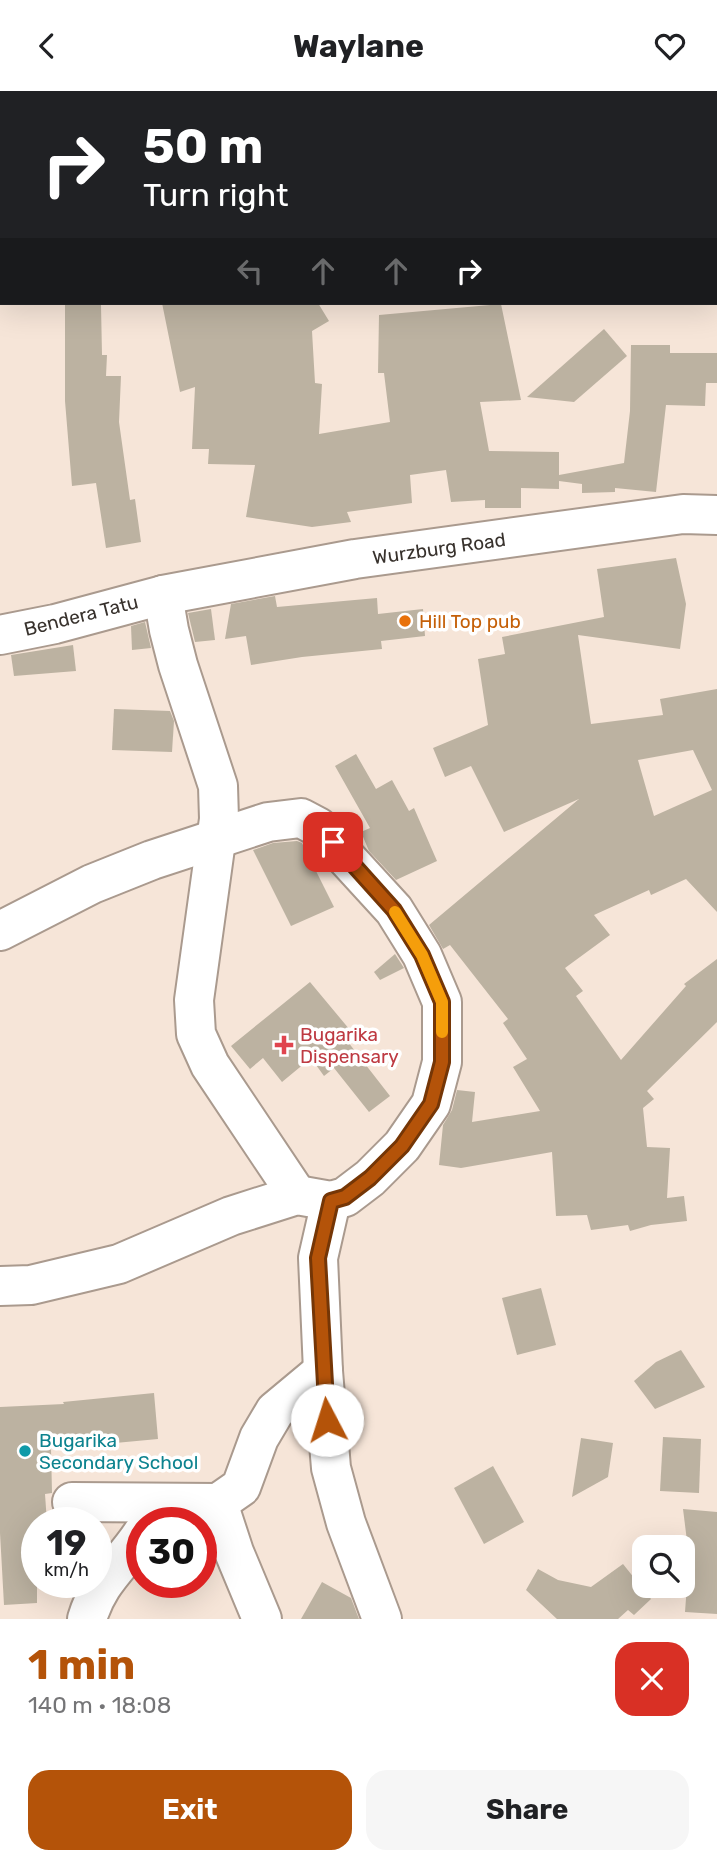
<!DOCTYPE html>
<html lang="en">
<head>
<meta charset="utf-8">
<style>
	body { margin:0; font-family:Rubik,sans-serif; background:#f6f6f6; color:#202124; height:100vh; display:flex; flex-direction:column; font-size:26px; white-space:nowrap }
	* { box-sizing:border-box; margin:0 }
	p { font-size:23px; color:#757577 }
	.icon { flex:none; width:38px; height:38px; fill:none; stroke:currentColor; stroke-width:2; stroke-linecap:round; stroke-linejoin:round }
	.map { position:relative; height:1528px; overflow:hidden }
	.side { display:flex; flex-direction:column; background:#fff; flex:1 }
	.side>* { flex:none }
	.hud { position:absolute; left:0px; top:0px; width:718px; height:214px; box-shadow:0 7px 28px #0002; background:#202124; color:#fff; overflow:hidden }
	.controls { position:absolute; left:632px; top:1444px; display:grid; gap:14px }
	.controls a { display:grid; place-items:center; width:63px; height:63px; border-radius:14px; background:#fff; box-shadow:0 7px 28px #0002; font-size:35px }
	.speed { position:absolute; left:21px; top:1416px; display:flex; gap:14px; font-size:35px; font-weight:700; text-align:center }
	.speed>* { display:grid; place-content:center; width:91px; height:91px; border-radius:50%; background:#fff; box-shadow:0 7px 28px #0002; line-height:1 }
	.speed small { font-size:18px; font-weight:400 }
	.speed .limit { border:10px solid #d22; background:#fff; color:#111 }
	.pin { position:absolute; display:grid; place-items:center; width:60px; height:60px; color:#fff; margin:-30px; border-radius:14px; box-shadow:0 4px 10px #0006 }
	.me { position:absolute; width:77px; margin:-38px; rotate:355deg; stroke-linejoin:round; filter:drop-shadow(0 0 5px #0008) }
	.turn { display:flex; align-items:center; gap:24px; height:147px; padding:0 28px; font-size:32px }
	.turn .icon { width:91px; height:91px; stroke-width:2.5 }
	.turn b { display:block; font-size:49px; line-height:60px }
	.lanes { display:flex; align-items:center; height:66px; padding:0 28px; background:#0003; justify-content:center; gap:35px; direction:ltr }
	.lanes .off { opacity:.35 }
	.round { display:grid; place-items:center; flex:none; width:74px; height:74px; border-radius:21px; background:#f6f6f6 }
	.headline { display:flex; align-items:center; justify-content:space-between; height:119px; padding:0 28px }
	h1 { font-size:42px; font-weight:700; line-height:52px; color:#b45309 }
	.primary-button { display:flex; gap:14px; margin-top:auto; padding:14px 28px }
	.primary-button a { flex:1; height:80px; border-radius:21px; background:#b45309; color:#fff; font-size:28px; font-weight:700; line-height:80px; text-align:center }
	.primary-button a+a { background:#f6f6f6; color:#202124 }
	header { display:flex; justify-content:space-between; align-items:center; height:91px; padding:0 28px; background:#fff; font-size:32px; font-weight:700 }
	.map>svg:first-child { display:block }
	.building { fill:#bcb2a1; fill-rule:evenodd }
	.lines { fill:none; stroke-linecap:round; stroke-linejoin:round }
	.minor-casing { stroke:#aa9a8e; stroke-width:42 }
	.major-casing { stroke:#aa9a8e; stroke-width:42 }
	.minor { stroke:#fff; stroke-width:38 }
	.major { stroke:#fff; stroke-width:38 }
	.route-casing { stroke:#753606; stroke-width:18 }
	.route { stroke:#b45309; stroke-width:12 }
	.slow { stroke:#f59e0b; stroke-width:12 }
	.food-dot { fill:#e8710a; stroke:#fff; stroke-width:2.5 }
	.health-dot { fill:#e0444e; stroke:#fff; stroke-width:2.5 }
	.culture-dot { fill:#0f9aa8; stroke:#fff; stroke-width:2.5 }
	.labels { text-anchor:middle; stroke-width:7; stroke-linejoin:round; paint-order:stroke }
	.street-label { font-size:19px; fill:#38322d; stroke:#fff }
	.food-label { font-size:19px; fill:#c56008; stroke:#fff; text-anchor:start }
	.health-label { font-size:19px; fill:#be3a42; stroke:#fff; text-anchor:start }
	.culture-label { font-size:19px; fill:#0d838f; stroke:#fff; text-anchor:start }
</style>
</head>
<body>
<header><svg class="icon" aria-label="back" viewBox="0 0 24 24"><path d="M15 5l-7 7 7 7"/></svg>Waylane<svg class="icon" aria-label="heart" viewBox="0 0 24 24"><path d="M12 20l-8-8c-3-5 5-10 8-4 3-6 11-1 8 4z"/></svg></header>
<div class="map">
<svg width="717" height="1528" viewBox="0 0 717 1528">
	<rect width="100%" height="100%" fill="#f6e5d8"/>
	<g class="building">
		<path d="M162 212H318L329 230 312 240 315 292 322 293 319 343 390 331 384 282H378L379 224 501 213 521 309 480 311 489 360 559 361V384L624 372 630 320 631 254H670V262H717V292H706L705 315 666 314 656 401 615 397V401L582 402V393L559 390V398L521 397V417H485V409L451 411 446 379 410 384 412 412 347 421 351 431 312 436 246 426 255 374 208 373 209 358H192L195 296 180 301Z"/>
		<path d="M65 214H101L102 264H107L106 285H121L119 331 130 409 135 408 141 451 106 457 96 392 72 395 65 310Z"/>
		<path d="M604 238 627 265 574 311 527 306Z"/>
		<path d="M676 467 686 513 680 558 578 544 591 633 663 624 660 608 717 598V821L686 788 651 804 649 799 594 824 610 844 565 877 583 900 576 905 621 969 686 895 684 893 717 868V931L647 1000 654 1008 643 1017 647 1056 670 1057 667 1107 684 1105 687 1130 651 1134 630 1140 628 1134 591 1139 587 1124 556 1125 552 1061 461 1077 439 1074 443 1034 452 1019 457 999 475 1001 472 1031 540 1020 513 976 527 968 503 932 508 928 450 854 443 858 429 834 579 708 504 741 471 675 445 686 433 657 488 634 478 568 505 563 502 546 604 526 597 478ZM693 659 712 699 654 725 638 669Z"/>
		<path d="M275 505 277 516 377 507 378 523 423 518 425 545 381 550 382 558 302 566 251 574 246 545 225 548 231 513Z"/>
		<path d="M211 518 215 549 195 551 188 522Z"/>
		<path d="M145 531 151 557 132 559 131 535Z"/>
		<path d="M73 554 76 580 14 585 11 564Z"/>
		<path d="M114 618 170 620 174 630 172 661 112 659Z"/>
		<path d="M356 663 376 698 392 689 409 720 414 717 437 770 396 789 369 760 361 741 370 737 335 675Z"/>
		<path d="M297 750 302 752 334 816 291 835 253 759 273 752Z"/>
		<path d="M395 863 404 877 380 889 374 881Z"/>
		<path d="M310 891 355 945 348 951 390 1005 369 1021 334 977 324 985 311 967 282 991 263 967 250 978 231 955Z"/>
		<path d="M541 1197 556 1254 517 1264 502 1207Z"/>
		<path d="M681 1259 705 1296 655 1318 634 1290 656 1271Z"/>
		<path d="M154 1302 158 1348 51 1358 52 1402 45 1403 47 1432H37V1512L4 1514 0 1442V1316L64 1313 63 1311Z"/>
		<path d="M663 1346 701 1348 699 1402 660 1400Z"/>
		<path d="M581 1347 613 1352 608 1386 572 1406Z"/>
		<path d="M493 1375 524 1431 484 1453 454 1397Z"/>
		<path d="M683 1418 717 1421V1523L685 1521 689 1466Z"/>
		<path d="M623 1473 651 1508 634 1524 628 1519 618 1528H557L526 1499 538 1478 558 1489 591 1496Z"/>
		<path d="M322 1491 351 1507 359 1528H301Z"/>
	</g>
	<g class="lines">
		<defs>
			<g id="minor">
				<path d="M163 504 169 539 178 574 218 695 219 728 194 909 196 943 210 974 297 1104"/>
				<path d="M0 840 92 793 152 769 268 731 301 727 318 736 394 819 422 864 442 911V971L431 1013 402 1055 370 1087 345 1106 331 1110 297 1104 231 1125 119 1173 31 1194 0 1195"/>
				<path d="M331 1110 318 1167 323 1280 331 1377 346 1432 382 1528"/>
				<path d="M72 1411 218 1412 241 1396 259 1347 275 1320 323 1280"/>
				<path d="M218 1412 234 1461 262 1528"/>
				<path d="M87 1528C99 1488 121 1475 142 1443"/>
			</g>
			<path id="major" d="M0 544 55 533 163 504 355 468 683 423 717 424"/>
		</defs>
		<use href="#minor" class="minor-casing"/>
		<use href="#major" class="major-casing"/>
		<use href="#minor" class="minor"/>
		<use href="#major" class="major"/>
	</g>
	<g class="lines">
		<defs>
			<path id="route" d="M327 1329 318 1167 331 1110 345 1106 370 1087 402 1055 431 1013 442 971V911L422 864 394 819 333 751"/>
		</defs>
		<use href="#route" class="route-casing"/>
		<use href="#route" class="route"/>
		<path class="slow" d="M395 821 422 864 442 911V941"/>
	</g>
	<circle class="food-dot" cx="405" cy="530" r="7"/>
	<path class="health-dot" d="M280.5 943.5h7v7h7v7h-7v7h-7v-7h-7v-7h7z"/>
	<circle class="culture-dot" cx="25" cy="1360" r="7"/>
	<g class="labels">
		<g class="street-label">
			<text transform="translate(439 457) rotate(-8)" y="7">Wurzburg Road</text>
			<text transform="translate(81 524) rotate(-14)" y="7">Bendera Tatu</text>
		</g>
		<g class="food-label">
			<text x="419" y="537">Hill Top pub</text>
		</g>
		<g class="health-label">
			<text x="300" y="950">Bugarika<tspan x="300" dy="22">Dispensary</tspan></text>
		</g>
		<g class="culture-label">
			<text x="39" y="1356">Bugarika<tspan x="39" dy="22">Secondary School</tspan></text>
		</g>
	</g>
</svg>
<div class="controls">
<a><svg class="icon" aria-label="search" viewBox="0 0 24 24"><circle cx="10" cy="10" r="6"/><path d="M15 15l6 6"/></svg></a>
</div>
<div class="speed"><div>19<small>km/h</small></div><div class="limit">30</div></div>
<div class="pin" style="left:333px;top:751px;background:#d93025"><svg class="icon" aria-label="arrive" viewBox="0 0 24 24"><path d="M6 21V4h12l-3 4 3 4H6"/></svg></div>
<svg class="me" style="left:327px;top:1329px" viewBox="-20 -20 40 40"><circle r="19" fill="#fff"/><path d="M0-13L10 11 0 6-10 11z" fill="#b45309"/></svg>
<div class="hud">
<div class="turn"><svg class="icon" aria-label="right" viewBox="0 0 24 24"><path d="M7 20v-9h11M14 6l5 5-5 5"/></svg><div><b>50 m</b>Turn right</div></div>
<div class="lanes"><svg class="icon off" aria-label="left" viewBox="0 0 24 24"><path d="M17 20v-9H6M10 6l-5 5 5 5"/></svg><svg class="icon off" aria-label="ahead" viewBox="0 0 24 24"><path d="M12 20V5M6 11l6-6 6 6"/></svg><svg class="icon off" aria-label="ahead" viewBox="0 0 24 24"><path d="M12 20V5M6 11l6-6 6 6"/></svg><svg class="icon" aria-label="right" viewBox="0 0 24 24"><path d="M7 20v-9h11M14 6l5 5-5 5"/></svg></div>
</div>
</div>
<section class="side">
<div class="headline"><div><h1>1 min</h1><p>140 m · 18:08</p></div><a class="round" style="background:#d93025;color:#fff"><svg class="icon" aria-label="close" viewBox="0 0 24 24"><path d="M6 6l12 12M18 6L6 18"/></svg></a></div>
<div class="primary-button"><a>Exit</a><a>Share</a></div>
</section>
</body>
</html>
